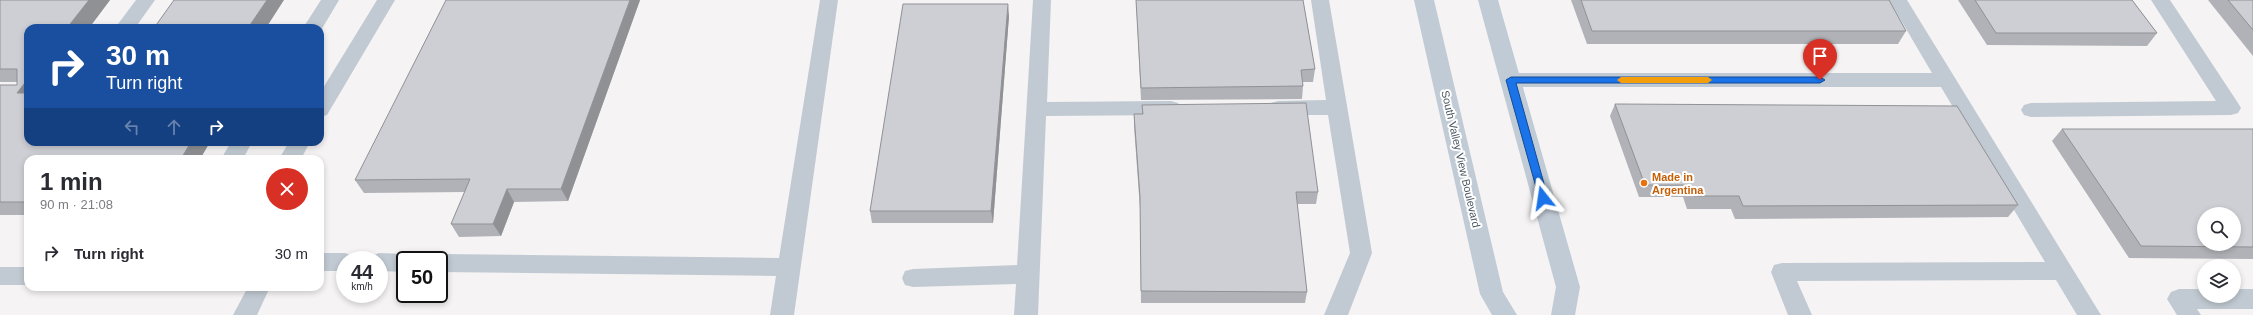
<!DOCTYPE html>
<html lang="en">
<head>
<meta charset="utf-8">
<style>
	body { margin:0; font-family:Arial,sans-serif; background:#f2f2f3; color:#2b2b33; height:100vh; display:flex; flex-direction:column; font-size:15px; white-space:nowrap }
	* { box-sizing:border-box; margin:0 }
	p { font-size:13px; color:#7c7c81 }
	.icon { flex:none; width:22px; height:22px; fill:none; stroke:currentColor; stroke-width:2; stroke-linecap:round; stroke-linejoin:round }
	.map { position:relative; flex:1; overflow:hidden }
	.sheet { position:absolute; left:24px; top:155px; width:300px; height:136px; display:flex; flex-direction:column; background:#fff; border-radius:12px; box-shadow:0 2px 6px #0003 }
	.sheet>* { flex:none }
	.hud { position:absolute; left:24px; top:24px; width:300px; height:122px; border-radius:12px; box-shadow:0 2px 6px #0003; background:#1a4fa0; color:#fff; overflow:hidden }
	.controls { position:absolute; left:2197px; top:207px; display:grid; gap:8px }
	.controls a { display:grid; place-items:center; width:44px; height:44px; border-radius:50%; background:#fff; box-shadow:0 2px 6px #0003; font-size:20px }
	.speed { position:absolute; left:336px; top:251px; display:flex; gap:8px; font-size:20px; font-weight:700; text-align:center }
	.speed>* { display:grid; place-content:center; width:52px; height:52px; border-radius:50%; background:#fff; box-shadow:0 2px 6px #0003; line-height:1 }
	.speed small { font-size:10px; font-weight:400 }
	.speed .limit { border:2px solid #111; border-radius:6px; background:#fff; color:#111 }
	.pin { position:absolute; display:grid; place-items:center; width:34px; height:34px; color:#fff; margin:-41px -17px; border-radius:50% 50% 50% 0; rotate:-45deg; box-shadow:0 0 4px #0007 }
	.pin .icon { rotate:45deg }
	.me { position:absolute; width:44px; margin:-22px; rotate:345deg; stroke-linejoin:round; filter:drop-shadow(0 0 3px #0008) }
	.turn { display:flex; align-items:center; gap:14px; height:84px; padding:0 16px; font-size:18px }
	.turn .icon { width:52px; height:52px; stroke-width:2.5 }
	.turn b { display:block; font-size:28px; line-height:34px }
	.lanes { display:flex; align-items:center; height:38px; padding:0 16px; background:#0003; justify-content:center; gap:20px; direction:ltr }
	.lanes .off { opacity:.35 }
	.round { display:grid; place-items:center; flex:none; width:42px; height:42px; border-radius:21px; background:#f2f2f3 }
	.head { display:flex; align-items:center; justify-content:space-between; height:68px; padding:0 16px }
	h1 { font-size:24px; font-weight:600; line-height:30px }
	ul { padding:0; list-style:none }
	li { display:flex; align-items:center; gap:12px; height:60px; padding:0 16px }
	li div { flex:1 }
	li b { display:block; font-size:15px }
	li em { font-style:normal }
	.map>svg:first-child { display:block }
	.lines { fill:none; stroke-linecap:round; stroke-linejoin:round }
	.lane { fill:#c1cad2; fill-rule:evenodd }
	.secondary { fill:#c1cbd6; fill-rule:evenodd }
	.wall { fill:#b0b2b7 }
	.shaded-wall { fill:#909195 }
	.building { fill:#cdcfd5; stroke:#909195; fill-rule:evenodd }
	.route { fill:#1a73e8; stroke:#114b97 }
	.slow { fill:#f59e0b }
	.food-dot { fill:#e8710a; stroke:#fff; stroke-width:1.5 }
	.labels { text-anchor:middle; stroke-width:4; stroke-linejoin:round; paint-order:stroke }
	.street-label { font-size:11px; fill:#4a5661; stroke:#fff }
	.food-label { font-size:11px; font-weight:bold; fill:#c56008; stroke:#fff; text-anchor:start }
</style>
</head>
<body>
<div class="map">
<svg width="2253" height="315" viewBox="0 0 2253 315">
	<rect width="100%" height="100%" fill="#f5f3f3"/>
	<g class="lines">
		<g class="lane">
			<path d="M136 0H155L135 28H115Z"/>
			<path d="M321 0H339L320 32V28H303Z"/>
			<path d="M377 0H395L327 115 320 117V93Z"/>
			<path d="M820 0H838L794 315H770L776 276 439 272V260H429L431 257 439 254 779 258Z"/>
			<path d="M1033 0H1051L1047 102 1171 101 1178 103 1181 108 1178 113 1171 115 1046 116 1038 315H1014L1016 284 913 287 905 285 902 278 905 271 913 269 1017 265Z"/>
			<path d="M1311 0H1329L1372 253 1348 315H1324L1350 253 1328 115H1278L1271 113 1268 108 1271 103 1278 101 1326 100Z"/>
			<path d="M1889 0H1907L2101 315H2077L2056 280 1797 281 1812 315H1788L1771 272 1774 265 1782 263 2045 262 1941 87H1511L1504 85 1501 80 1504 75 1511 73H1932Z"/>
			<path d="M2151 0H2170L2238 103 2241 108 2238 113 2231 115 2031 117 2024 115 2021 110 2024 105 2031 103 2216 101Z"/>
			<path d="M231 142H252L243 159H221Z"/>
			<path d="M289 142H310L301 159H279Z"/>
			<path d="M320 253H345L353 256 355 260H345V271H320Z"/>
			<path d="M379 253 405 254 413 257 415 260H405V272L379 271V260H369L371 256Z"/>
			<rect x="0" y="267" width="28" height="18"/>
			<path d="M248 287H270L257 315H233Z"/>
			<path d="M2179 289H2204V296H2234V289H2253V309H2197L2201 315H2177L2167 299 2171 292Z"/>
		</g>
		<g class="secondary">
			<path d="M1414 0H1434L1503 292 1517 315H1492L1480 294Z"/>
			<path d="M1478 0H1498L1580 287 1575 315H1551L1556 287Z"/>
		</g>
	</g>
	<g class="wall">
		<path d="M0 0H110L89 28H28V142H210L200 159H28V215H0V85H17V82H0Z"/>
		<path d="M640 0 568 201 514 202 501 236 459 237 451 224 465 192 364 193 355 180Z"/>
		<path d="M1136 0H1303L1315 69 1313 82H1303V86L1302 99 1141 100Z"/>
		<path d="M1571 0H1889L1906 31 1898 44H1587Z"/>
		<path d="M1958 0H2132L2157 33 2147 46 1987 45Z"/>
		<path d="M2208 0H2253V56Z"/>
		<path d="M1009 16 993 223H872L870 211Z"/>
		<path d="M1615 104 2018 205 2008 217 1735 219 1731 209H1687L1683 197H1639L1610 116Z"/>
		<path d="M1142 105 1318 192 1316 204H1297L1307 292 1305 303H1141L1140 209 1134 126V114H1142Z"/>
		<path d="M2062 129H2253V259L2129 258 2052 141Z"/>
	</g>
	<g class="shaded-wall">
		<path d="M89 0H110L89 28H67Z"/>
		<path d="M267 0H284L266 28H248Z"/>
		<path d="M630 0H640L568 201 561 189Z"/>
		<path d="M1008 4 1009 16 993 223 991 211Z"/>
		<path d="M28 79V105L17 93Z"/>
		<path d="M191 142H210L200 159H181Z"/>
		<path d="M507 189 514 202 501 236 493 224Z"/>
	</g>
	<g class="building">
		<path d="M0 0H89L67 28H28V79L17 93H28V142H191L181 159H28V202H0V85H17V69H0Z"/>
		<path d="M174 0H267L248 28H154Z"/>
		<path d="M446 0H630L561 189H507L493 224H451L470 179 355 180Z"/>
		<path d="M1136 0H1303L1315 69 1301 70 1303 86 1141 88Z"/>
		<path d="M1581 0H1889L1906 31H1592Z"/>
		<path d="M1975 0H2132L2157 33H1996Z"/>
		<path d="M2228 0H2253V30Z"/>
		<path d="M903 4H1008L991 211H870Z"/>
		<path d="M1306 103 1318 192H1296L1307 292 1141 291 1140 197 1134 114H1143L1142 105Z"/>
		<path d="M1615 104 1957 106 2018 205 1743 206 1739 196H1694L1689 185H1645Z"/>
		<path d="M2062 129H2253V247L2141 246ZM2204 214H2234V244H2204Z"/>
	</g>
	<path class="route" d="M1511 77H1820L1825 80 1820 83H1516L1548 198 1543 202 1539 198 1506 80Z"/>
	<path class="slow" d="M1621 77H1708L1712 80 1708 83H1621L1617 80Z"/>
	<circle class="food-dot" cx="1644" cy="183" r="4"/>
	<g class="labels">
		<g class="street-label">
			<text transform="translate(1461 159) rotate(77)" y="4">South Valley View Boulevard</text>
		</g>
		<g class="food-label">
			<text x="1652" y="181">Made in<tspan x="1652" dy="13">Argentina</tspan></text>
		</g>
	</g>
</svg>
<div class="controls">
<a><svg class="icon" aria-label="search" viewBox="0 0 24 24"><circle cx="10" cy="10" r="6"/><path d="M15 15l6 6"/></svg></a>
<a><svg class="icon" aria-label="layers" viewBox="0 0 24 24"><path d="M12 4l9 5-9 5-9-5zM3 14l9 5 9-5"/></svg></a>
</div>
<div class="speed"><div>44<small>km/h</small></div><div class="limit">50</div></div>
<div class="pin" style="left:1820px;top:80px;background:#d93025"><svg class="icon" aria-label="arrive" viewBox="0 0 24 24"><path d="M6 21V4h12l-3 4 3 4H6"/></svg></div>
<svg class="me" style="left:1543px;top:198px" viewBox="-20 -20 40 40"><path d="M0-17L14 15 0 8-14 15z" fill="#1a73e8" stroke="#fff" stroke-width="4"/></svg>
<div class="hud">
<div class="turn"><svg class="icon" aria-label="right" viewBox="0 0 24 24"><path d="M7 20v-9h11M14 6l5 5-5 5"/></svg><div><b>30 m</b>Turn right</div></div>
<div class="lanes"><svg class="icon off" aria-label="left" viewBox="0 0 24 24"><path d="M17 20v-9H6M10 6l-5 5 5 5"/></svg><svg class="icon off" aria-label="ahead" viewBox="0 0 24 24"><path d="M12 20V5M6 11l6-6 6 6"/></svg><svg class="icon" aria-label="right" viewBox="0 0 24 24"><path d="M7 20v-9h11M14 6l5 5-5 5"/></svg></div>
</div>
<section class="sheet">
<div class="head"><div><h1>1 min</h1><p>90 m · 21:08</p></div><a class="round" style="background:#d93025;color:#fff"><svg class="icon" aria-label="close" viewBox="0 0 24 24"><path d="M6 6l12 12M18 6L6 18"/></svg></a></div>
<ul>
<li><svg class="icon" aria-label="right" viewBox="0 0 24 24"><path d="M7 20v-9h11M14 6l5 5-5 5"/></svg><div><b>Turn right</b></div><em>30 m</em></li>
</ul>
</section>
</div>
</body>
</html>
